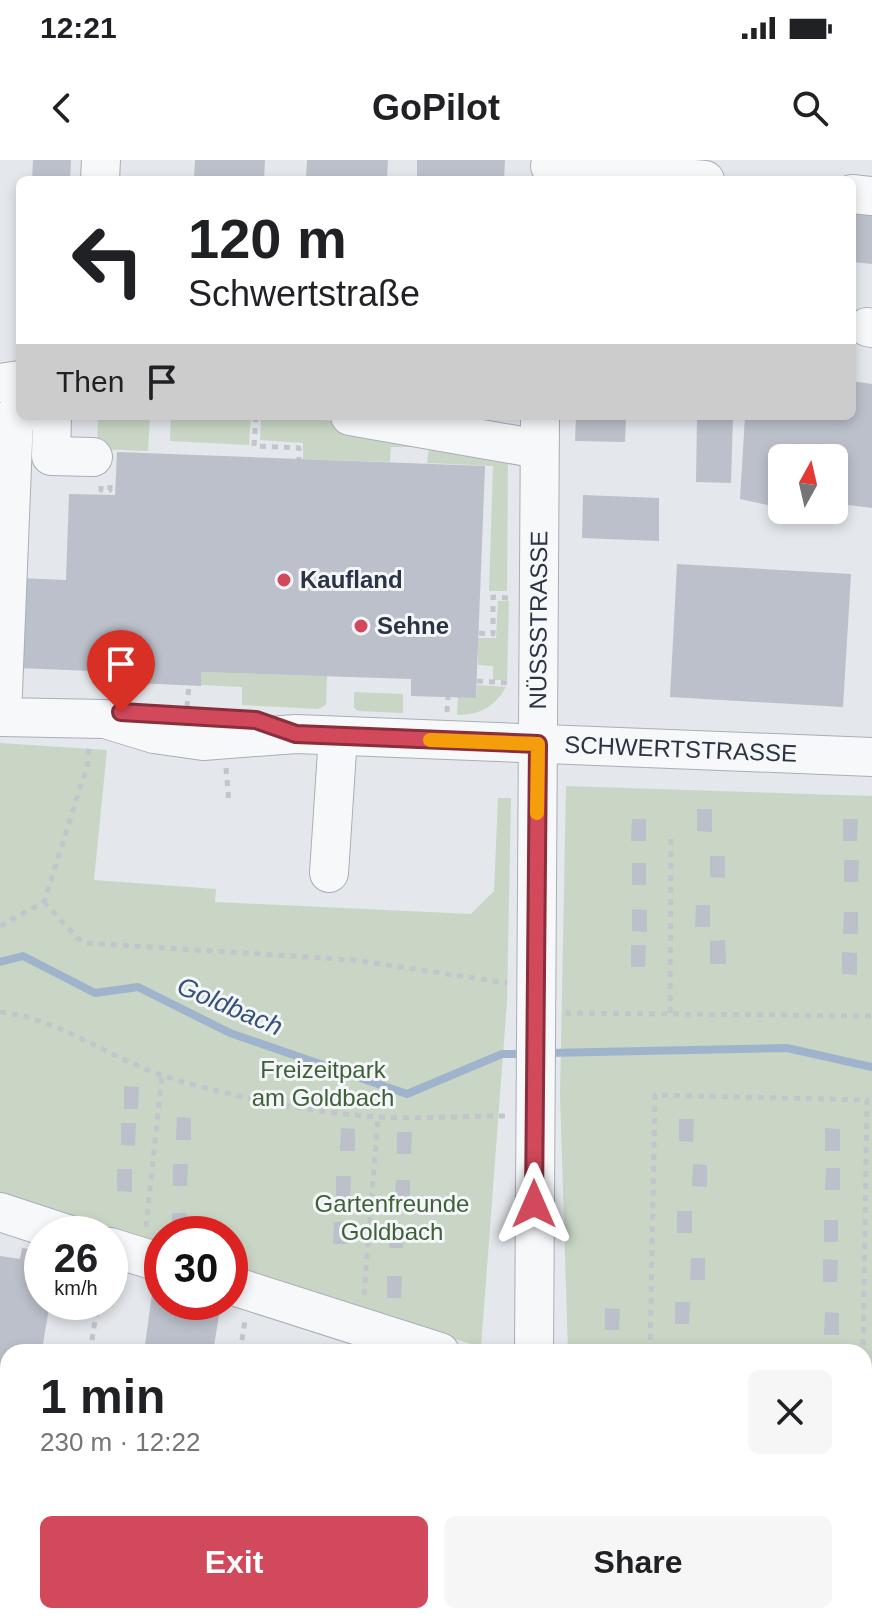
<!DOCTYPE html>
<html lang="en">
<head>
<meta charset="utf-8">
<style>
	body { margin:0; font-family:Helvetica,sans-serif; background:#f6f6f6; color:#202124; height:100vh; display:flex; flex-direction:column; font-size:30px; white-space:nowrap }
	* { box-sizing:border-box; margin:0 }
	p { font-size:26px; color:#757577 }
	.icon { flex:none; width:44px; height:44px; fill:none; stroke:currentColor; stroke-width:2; stroke-linecap:round; stroke-linejoin:round }
	.map { position:relative; flex:1; overflow:hidden }
	.panel { position:absolute; left:0px; top:1184px; width:872px; height:280px; display:flex; flex-direction:column; background:#fff; border-radius:24px 24px 0 0; box-shadow:0 4px 12px #0003 }
	.panel>* { flex:none }
	.guide { position:absolute; left:16px; top:16px; width:840px; height:244px; border-radius:12px; box-shadow:0 4px 12px #0003; background:#fff; color:#202124; overflow:hidden }
	.needle { width:52px; rotate:8deg }
	.tools { position:absolute; left:768px; top:284px; display:grid; gap:16px }
	.tools a { display:grid; place-items:center; width:80px; height:80px; border-radius:12px; background:#fff; box-shadow:0 4px 12px #0003; font-size:40px }
	.speed { position:absolute; left:24px; top:1056px; display:flex; gap:16px; font-size:40px; font-weight:700; text-align:center }
	.speed>* { display:grid; place-content:center; width:104px; height:104px; border-radius:50%; background:#fff; box-shadow:0 4px 12px #0003; line-height:1 }
	.speed small { font-size:20px; font-weight:400 }
	.speed .limit { border:12px solid #d22; background:#fff; color:#111 }
	.pin { position:absolute; display:grid; place-items:center; width:68px; height:68px; color:#fff; margin:-82px -34px; border-radius:50% 50% 50% 0; rotate:-45deg; box-shadow:0 0 8px #0007 }
	.pin .icon { rotate:45deg }
	.me { position:absolute; width:88px; margin:-44px; rotate:0deg; stroke-linejoin:round; filter:drop-shadow(0 0 6px #0008) }
	.turn { display:flex; align-items:center; gap:28px; height:168px; padding:0 40px; font-size:36px }
	.turn .icon { width:104px; height:104px; stroke-width:2.5 }
	.turn b { display:block; font-size:56px; line-height:68px }
	.then { display:flex; align-items:center; height:76px; padding:0 40px; background:#0003; gap:16px; font-size:30px }
	.round { display:grid; place-items:center; flex:none; width:84px; height:84px; border-radius:12px; background:#f6f6f6 }
	.head { display:flex; align-items:center; justify-content:space-between; height:136px; padding:0 40px }
	h1 { font-size:48px; font-weight:800; line-height:60px }
	.action { display:flex; gap:16px; margin-top:auto; padding:16px 40px }
	.action a { flex:1; height:92px; border-radius:12px; background:#d1495b; color:#fff; font-size:32px; font-weight:800; line-height:92px; text-align:center }
	.action a+a { background:#f6f6f6; color:#202124 }
	.status { display:flex; justify-content:space-between; align-items:center; height:56px; padding:0 40px; background:#fff; direction:ltr }
	.status svg { height:22px; fill:currentColor }
	header { display:flex; justify-content:space-between; align-items:center; height:104px; padding:0 40px; background:#fff; font-size:36px; font-weight:800 }
	.map>svg:first-child { display:block }
	.green { fill:#c9d6c5 }
	.lines { fill:none; stroke-linecap:round; stroke-linejoin:round }
	.stream { stroke:#9fb4cc; stroke-width:8 }
	.building { fill:#bbc0ca }
	.minor-casing { stroke:#a9aeb7; stroke-width:40 }
	.path { stroke:#c2c5cb; stroke-width:5; stroke-dasharray:6 6; stroke-linecap:butt }
	.minor { stroke:#f7f8fa; stroke-width:38 }
	.route-casing { stroke:#882f3b; stroke-width:20 }
	.route { stroke:#d1495b; stroke-width:14 }
	.slow { stroke:#f59e0b; stroke-width:14 }
	.poi-dot { fill:#d1495b; stroke:#f4f6f9; stroke-width:3 }
	.labels { text-anchor:middle; stroke-width:6; stroke-linejoin:round; paint-order:stroke }
	.poi-label { font-size:24px; font-weight:bold; fill:#2b3445; stroke:#f4f6f9; text-anchor:start }
	.street-label { font-size:24px; fill:#2b3445; stroke:#f4f6f9 }
	.park-label { font-size:24px; fill:#3f6138; stroke:#f4f6f9 }
	.water-label { font-size:26px; font-style:italic; fill:#34527a; stroke:#f4f6f9 }
</style>
</head>
<body>
<div class="status"><b>12:21</b><svg viewBox="0 0 49 12"><path d="M0 12V9h3v3zM5 12V6h3v6zM10 12V3h3v9zM15 12V0h3v12zM26 1h20v11H26zM47 4h2v5h-2z"/></svg></div>
<header><svg class="icon" aria-label="back" viewBox="0 0 24 24"><path d="M15 5l-7 7 7 7"/></svg>GoPilot<svg class="icon" aria-label="search" viewBox="0 0 24 24"><circle cx="10" cy="10" r="6"/><path d="M15 15l6 6"/></svg></header>
<div class="map">
<svg width="872" height="1464" viewBox="0 0 872 1464">
	<rect width="100%" height="100%" fill="#e4e7ec"/>
	<g class="green">
		<path d="M98 256H150L148 291 97 289Z"/>
		<path d="M171 256H251L249 285 170 281Z"/>
		<path d="M261 256H305L420 279 419 287H391L390 302 303 299V283L260 280Z"/>
		<path d="M430 279 508 303 507 431H489L493 306 427 303Z"/>
		<path d="M498 441H509L507 520H493V506L478 505V478H496Z"/>
		<path d="M201 512 327 516 326 545 318 549 242 545V527L201 525Z"/>
		<path d="M477 525 506 527C495 547 479 555 457 555L458 537 476 538Z"/>
		<path d="M354 532 403 534V553L358 551 354 548Z"/>
		<path d="M0 583 107 590 94 720 216 729 215 742 471 754 494 731 498 638H511L507 842 481 1187 230 1109V1074H162V1088L0 1037Z"/>
		<path d="M566 626 872 636V1316L864 1314V1192H568L560 935Z"/>
	</g>
	<g class="lines">
		<g class="stream">
			<path d="M0 802 23 796 95 833 138 827 230 873 407 934 502 894H525"/>
			<path d="M547 893 787 888 872 907"/>
		</g>
	</g>
	<g class="building">
		<path d="M33 0H71L70 20H32Z"/>
		<path d="M195 0H265L264 20H194Z"/>
		<path d="M307 0H388L387 20H306Z"/>
		<path d="M417 0H505L504 20H417Z"/>
		<path d="M852 51 872 53V104L852 102Z"/>
		<path d="M852 221 872 224V348L840 344 838 355 815 352 834 350V298H782V348L740 339 745 256H852Z"/>
		<path d="M576 256H626L625 282 575 281Z"/>
		<path d="M697 256H733L731 323 696 322Z"/>
		<path d="M117 292 485 306 476 538 411 536V519L201 512V526L92 521 93 511 16 508 19 418 66 420 69 334 115 335Z"/>
		<path d="M583 335 659 338V381L582 378Z"/>
		<path d="M677 404 851 414 843 547 670 537Z"/>
		<path d="M697 649H712V672L697 671Z"/>
		<path d="M632 659H646V681H631Z"/>
		<path d="M843 659H858L857 681H843Z"/>
		<path d="M710 696H725V718L710 717Z"/>
		<path d="M844 700H859L858 722H844Z"/>
		<rect x="632" y="703" width="14" height="22"/>
		<path d="M696 745H710V767H695Z"/>
		<path d="M632 749 647 750V772L632 771Z"/>
		<path d="M844 752H858V774H843Z"/>
		<path d="M725 780 726 804H710V781Z"/>
		<path d="M631 785H646L645 807H631Z"/>
		<path d="M842 792 857 793V815L842 814Z"/>
		<path d="M124 926 139 927 138 949H124Z"/>
		<path d="M177 957 191 958V980H176Z"/>
		<path d="M679 959H694L693 982 679 981Z"/>
		<path d="M121 963H136L135 986 121 985Z"/>
		<path d="M341 968 355 969V991H340Z"/>
		<path d="M825 968 840 969V991H825Z"/>
		<path d="M397 972H412L411 994H397Z"/>
		<path d="M173 1004H188L187 1026H173Z"/>
		<path d="M693 1004 707 1005V1027L692 1026Z"/>
		<path d="M826 1008H840V1030H825Z"/>
		<path d="M117 1009H132V1032L117 1031Z"/>
		<path d="M336 1016H351L350 1038H336Z"/>
		<path d="M396 1020H410V1043L395 1042Z"/>
		<rect x="677" y="1051" width="15" height="22"/>
		<path d="M172 1053H187L186 1074H172Z"/>
		<rect x="824" y="1060" width="14" height="22"/>
		<path d="M334 1062H348V1084H333Z"/>
		<path d="M389 1066H404L403 1088H389Z"/>
		<path d="M22 1088 42 1091V1142H50L43 1184 54 1186V1192H8V1376L2 1375 3 1364H0V1096L20 1099Z"/>
		<path d="M691 1098H705V1120H690Z"/>
		<path d="M823 1099 838 1100 837 1122H823Z"/>
		<path d="M387 1116H402L401 1138H387Z"/>
		<path d="M153 1127 162 1129V1142H187L220 1149 213 1192H144Z"/>
		<path d="M675 1142H690L689 1164H675Z"/>
		<path d="M605 1148 620 1149 619 1170H605Z"/>
		<path d="M825 1152 839 1153V1175H824Z"/>
		<path d="M281 1456H360L359 1464H280Z"/>
		<path d="M546 1456H698L748 1460V1464H546Z"/>
	</g>
	<g class="lines">
		<defs>
			<g id="minor">
				<path d="M550 6 705 20"/>
				<path d="M100 20 101 0"/>
				<path d="M852 34 872 36"/>
				<path d="M867 167 872 168"/>
				<path d="M0 223 20 220"/>
				<path d="M52 256 51 296 93 297"/>
				<path d="M350 256 539 289"/>
				<path id="s1" d="M0 557 105 559 154 574 203 581 296 574 872 597"/>
				<path d="M2 557 14 256H20"/>
				<path d="M329 713 338 576"/>
				<path d="M0 1052 67 1074"/>
				<path d="M110 1087 162 1103"/>
				<path d="M230 1125 440 1192"/>
				<path id="s2" d="M534 1192 540 256"/>
				<path d="M864 1349 867 1333"/>
				<path d="M0 1405 8 1407"/>
				<path d="M136 1456 154 1464"/>
				<path d="M848 1456 849 1464"/>
				<path d="M217 1464 219 1456"/>
				<path d="M408 1464 414 1456"/>
			</g>
		</defs>
		<use href="#minor" class="minor-casing"/>
		<g class="path">
			<path d="M256 256 254 286 299 288V299"/>
			<path d="M101 326V330H110V321"/>
			<path d="M479 473 493 474V437L508 438"/>
			<path d="M477 521 509 523"/>
			<path d="M187 547 189 525"/>
			<path d="M447 552 448 537"/>
			<path d="M226 608 229 643"/>
			<path d="M44 742 77 778 86 783 354 800 507 823"/>
			<path d="M0 766 44 742 88 603 89 588"/>
			<path d="M0 852C58 858 109 898 164 916 231 937 308 952 378 957 421 959 464 956 506 956"/>
			<path d="M565 853 872 856"/>
			<path d="M670 853 671 675"/>
			<path d="M146 1067 162 915"/>
			<path d="M364 1135 378 957"/>
			<path d="M90 1192 98 1142"/>
			<path d="M240 1192 245 1161"/>
			<path d="M650 1192 655 935 867 940 863 1192"/>
			<path d="M40 1464 42 1456"/>
			<path d="M524 1464V1456"/>
		</g>
		<use href="#minor" class="minor"/>
	</g>
	<g class="lines">
		<defs>
			<path id="route" d="M121 552 256 560 296 574 538 584 534 1044"/>
		</defs>
		<use href="#route" class="route-casing"/>
		<use href="#route" class="route"/>
		<path class="slow" d="M430 580 538 584 537 653"/>
	</g>
	<g class="poi-dot">
		<circle cx="284" cy="420" r="8"/>
		<circle cx="361" cy="466" r="8"/>
	</g>
	<g class="labels">
		<g class="poi-label">
			<text x="300" y="428">Kaufland</text>
			<text x="377" y="474">Sehne</text>
		</g>
		<g class="street-label">
			<text dy="8" stroke="none"><textPath href="#s2" startOffset="732">NÜSSSTRASSE</textPath></text>
			<text dy="8" stroke="none"><textPath href="#s1" startOffset="684">SCHWERTSTRASSE</textPath></text>
		</g>
		<g class="park-label">
			<text x="323" y="918">Freizeitpark<tspan x="323" dy="28">am Goldbach</tspan></text>
			<text x="392" y="1052">Gartenfreunde<tspan x="392" dy="28">Goldbach</tspan></text>
		</g>
		<g class="water-label">
			<text transform="translate(230 846) rotate(23)" y="9">Goldbach</text>
		</g>
	</g>
</svg>
<div class="tools">
<a><svg class="needle" viewBox="-14 -14 28 28"><path d="M0-13l5 13h-10z" fill="#e53935"/><path d="M0 13l5-13h-10z" fill="#757577"/></svg></a>
</div>
<div class="speed"><div>26<small>km/h</small></div><div class="limit">30</div></div>
<div class="pin" style="left:121px;top:552px;background:#d93025"><svg class="icon" aria-label="arrive" viewBox="0 0 24 24"><path d="M6 21V4h12l-3 4 3 4H6"/></svg></div>
<svg class="me" style="left:534px;top:1044px" viewBox="-20 -20 40 40"><path d="M0-17L14 15 0 8-14 15z" fill="#d1495b" stroke="#fff" stroke-width="4"/></svg>
<div class="guide">
<div class="turn"><svg class="icon" aria-label="left" viewBox="0 0 24 24"><path d="M17 20v-9H6M10 6l-5 5 5 5"/></svg><div><b>120 m</b>Schwertstraße</div></div>
<div class="then">Then<svg class="icon" aria-label="arrive" viewBox="0 0 24 24"><path d="M6 21V4h12l-3 4 3 4H6"/></svg></div>
</div>
<section class="panel">
<div class="head"><div><h1>1 min</h1><p>230 m · 12:22</p></div><a class="round"><svg class="icon" aria-label="close" viewBox="0 0 24 24"><path d="M6 6l12 12M18 6L6 18"/></svg></a></div>
<div class="action"><a>Exit</a><a>Share</a></div>
</section>
</div>
</body>
</html>
